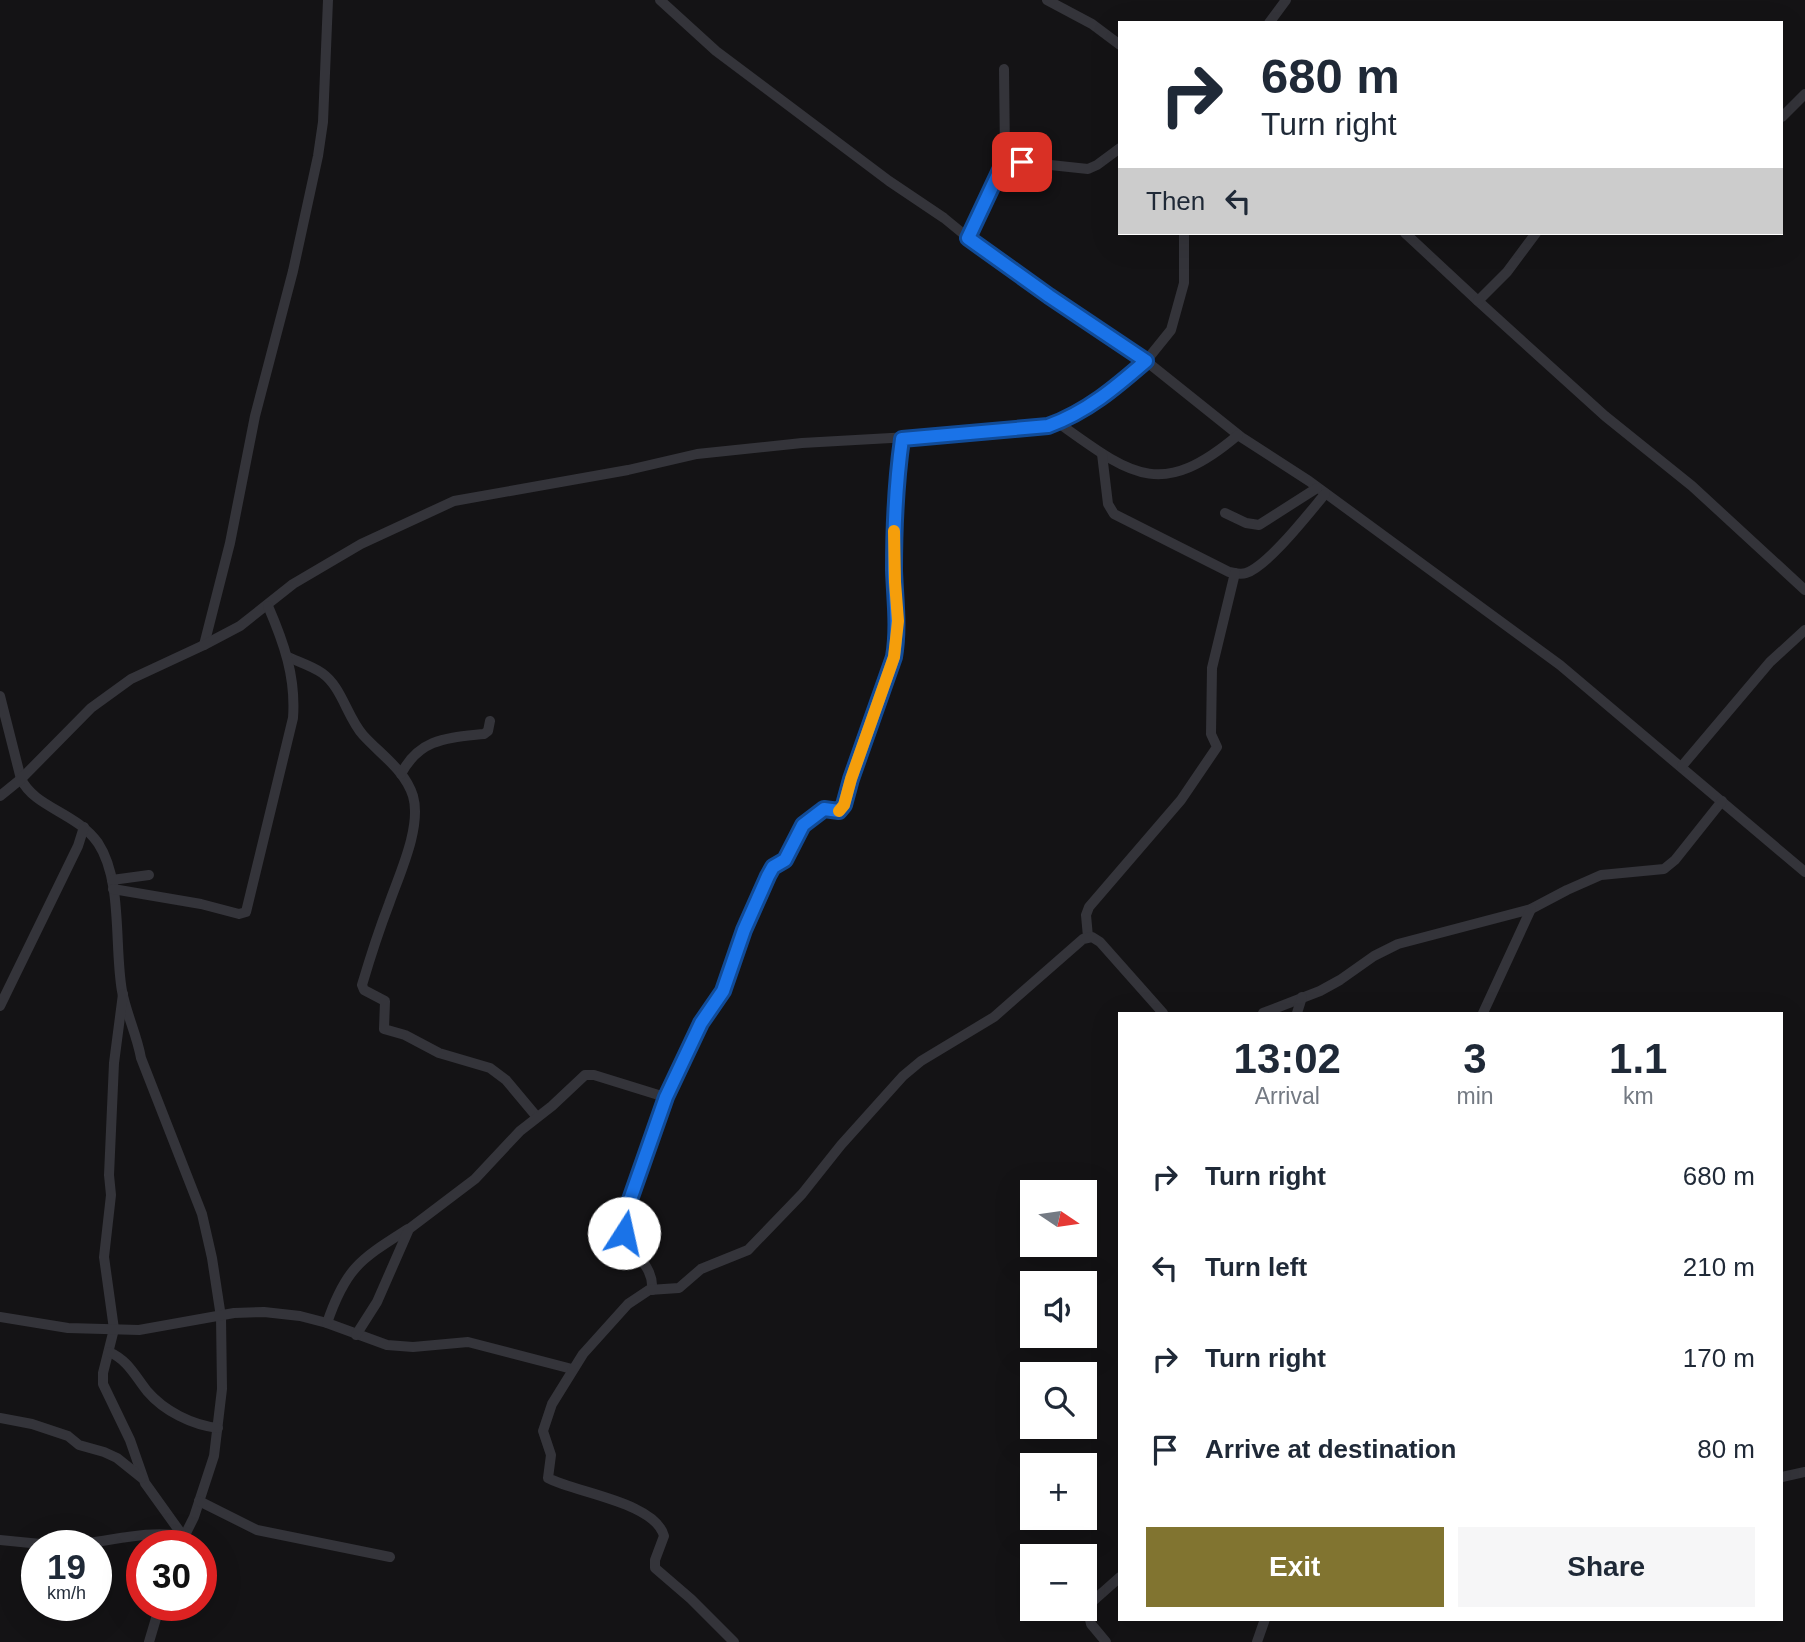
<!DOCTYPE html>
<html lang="en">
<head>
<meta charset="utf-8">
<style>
	body { margin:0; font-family:Arial,sans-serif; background:#f6f6f7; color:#1f2937; height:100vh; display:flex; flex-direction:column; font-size:26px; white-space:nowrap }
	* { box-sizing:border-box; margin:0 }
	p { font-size:23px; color:#747a83 }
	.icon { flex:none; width:38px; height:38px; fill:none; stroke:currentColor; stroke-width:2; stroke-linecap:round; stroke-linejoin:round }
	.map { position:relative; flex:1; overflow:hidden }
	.side { position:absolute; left:1118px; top:1012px; width:665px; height:609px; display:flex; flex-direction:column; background:#fff; border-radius:0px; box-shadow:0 7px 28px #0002 }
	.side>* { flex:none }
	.guide { position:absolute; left:1118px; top:21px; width:665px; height:214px; border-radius:0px; box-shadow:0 7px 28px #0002; background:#fff; color:#1f2937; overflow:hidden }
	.needle { width:46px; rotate:103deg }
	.fabs { position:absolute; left:1020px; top:1180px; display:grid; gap:14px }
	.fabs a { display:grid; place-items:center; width:77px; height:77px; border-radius:0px; background:#fff; box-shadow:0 7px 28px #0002; font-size:35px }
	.speed { position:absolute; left:21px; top:1530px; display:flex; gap:14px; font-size:35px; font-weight:700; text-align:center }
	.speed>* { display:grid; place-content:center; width:91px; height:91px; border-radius:50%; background:#fff; box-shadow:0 7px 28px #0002; line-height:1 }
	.speed small { font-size:18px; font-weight:400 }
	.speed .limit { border:10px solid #d22; background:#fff; color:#111 }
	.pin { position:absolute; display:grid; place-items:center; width:60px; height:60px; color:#fff; margin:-30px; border-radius:14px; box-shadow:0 4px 10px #0006 }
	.me { position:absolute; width:77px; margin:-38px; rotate:10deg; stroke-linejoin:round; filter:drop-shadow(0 0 5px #0008) }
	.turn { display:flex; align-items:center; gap:24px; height:147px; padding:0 28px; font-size:32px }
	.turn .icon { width:91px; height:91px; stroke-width:2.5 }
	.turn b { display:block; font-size:49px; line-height:60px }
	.then { display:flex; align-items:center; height:66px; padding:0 28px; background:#0003; gap:14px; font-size:26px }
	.eta { display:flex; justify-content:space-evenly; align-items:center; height:119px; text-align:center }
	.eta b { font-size:42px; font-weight:800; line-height:49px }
	.cta { display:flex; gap:14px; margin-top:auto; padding:14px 28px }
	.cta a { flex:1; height:80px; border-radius:0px; background:#817430; color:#fff; font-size:28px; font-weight:800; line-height:80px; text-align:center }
	.cta a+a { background:#f6f6f7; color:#1f2937 }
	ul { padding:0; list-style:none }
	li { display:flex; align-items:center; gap:21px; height:91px; padding:0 28px }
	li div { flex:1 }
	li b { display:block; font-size:26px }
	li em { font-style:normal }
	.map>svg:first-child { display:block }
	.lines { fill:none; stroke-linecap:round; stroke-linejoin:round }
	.minor { stroke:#34343a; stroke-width:10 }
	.route-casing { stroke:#114b97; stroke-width:18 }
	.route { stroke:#1a73e8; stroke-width:12 }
	.slow { stroke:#f59e0b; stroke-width:12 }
</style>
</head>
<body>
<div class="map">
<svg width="1805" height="1642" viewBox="0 0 1805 1642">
	<rect width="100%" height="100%" fill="#141315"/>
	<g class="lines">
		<g class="minor">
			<path d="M660 0 716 51 889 181 944 218 983 250 1049 296 1146 361 1241 437 1309 481 1560 665 1805 872"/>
			<path d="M1047 0 1092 24 1120 45"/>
			<path d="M1269 23 1286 0"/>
			<path d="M1782 117 1805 94"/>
			<path d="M1001 170 1022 162 1088 169 1097 165 1120 148"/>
			<path d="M1405 233 1478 301 1605 416 1692 486 1805 590"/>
			<path d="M968 238 1005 156 1004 69"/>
			<path d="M1478 301 1507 272 1536 233"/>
			<path d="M1057 422C1131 475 1160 501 1238 435"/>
			<path d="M1102 454 1108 504 1114 514 1229 572C1235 573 1240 575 1246 573 1268 566 1309 513 1325 494"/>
			<path d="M1225 513 1246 523 1259 525 1317 488"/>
			<path d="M204 645 230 543 255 416 293 271 318 156 323 122 328 0"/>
			<path d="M288 657C299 662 312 666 322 673 342 687 347 717 363 735 380 754 405 770 413 796 422 827 399 875 389 904 379 930 370 958 362 985L364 990 385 1001 384 1029 405 1035 439 1053 490 1068 506 1080 537 1117"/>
			<path d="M0 696 21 779C35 808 76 812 98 843 123 881 114 946 122 991 126 1013 137 1035 141 1058L202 1214 212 1258 221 1317 222 1389 214 1456 194 1517 180 1545"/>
			<path d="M1682 766 1770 662 1805 630"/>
			<path d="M401 774C420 738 447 738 484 734L488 731 490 721"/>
			<path d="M0 796 21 779 91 708 131 679 204 645 240 626 293 584 361 544 454 501 628 470 697 454 802 443 980 433 1048 426 1063 421 1096 402 1113 389 1146 361 1171 330 1184 283V233"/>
			<path d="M112 880 149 875"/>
			<path d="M113 889 201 904 239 914 246 912 293 718C296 677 284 643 268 606"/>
			<path d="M1088 937 1086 915 1089 907 1181 800 1217 747 1211 734 1212 668 1235 573"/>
			<path d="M123 994 114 1063 109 1175 111 1195 104 1257 114 1329 103 1373V1384L130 1440 145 1483 183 1536"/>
			<path d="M0 1006 78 846 84 827"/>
			<path d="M1263 1013 1320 991 1340 980 1374 956 1398 944 1531 909 1567 890 1601 875 1664 869 1675 860 1722 801"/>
			<path d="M1297 1013 1302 997"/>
			<path d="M1483 1013 1531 909"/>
			<path d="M652 1290C655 1262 623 1250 623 1221L665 1097 701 1023 723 991 744 930 768 876 773 867 785 860 803 825 824 809 839 811 843 809 851 779 894 658 896 645 898 621 895 582 894 529 902 439"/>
			<path d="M0 1317 68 1328 139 1330 234 1313 264 1312 300 1316 327 1323 387 1345 413 1347 468 1342 572 1369"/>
			<path d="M327 1323C346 1267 361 1259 408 1229"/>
			<path d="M356 1335 377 1302 409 1229 475 1179 520 1131 552 1106 585 1075H594L665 1097"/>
			<path d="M109 1352C128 1360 135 1376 147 1391 164 1411 192 1425 218 1428"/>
			<path d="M0 1418 32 1424 68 1436 79 1445 104 1452 117 1458 142 1478"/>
			<path d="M1782 1477 1805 1472"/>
			<path d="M199 1501 257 1530 390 1557"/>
			<path d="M0 1540 51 1545"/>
			<path d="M64 1545C106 1544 140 1529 183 1536"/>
			<path d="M149 1642 160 1605"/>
			<path d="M734 1642 691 1599 655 1568V1560L664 1536C655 1502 576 1493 548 1478L551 1455 543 1431 552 1404 583 1354 628 1304 649 1290 679 1288 701 1269 748 1250 802 1194 841 1145 903 1076 921 1061 994 1017 1083 939 1092 937 1100 942 1163 1013"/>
			<path d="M1106 1642 1091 1624 1088 1611 1093 1601 1120 1577"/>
			<path d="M1257 1642 1265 1619"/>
		</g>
	</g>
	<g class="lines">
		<defs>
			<path id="route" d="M624 1233 625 1214 666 1097 701 1023 723 991 744 930 768 876 773 867 785 860 803 825 824 809 839 811 844 805 851 779 894 657C899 627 895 600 894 570 894 526 896 482 902 439L1048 426C1087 412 1116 387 1146 361L1049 296 968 238 1000 170 1022 162"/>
		</defs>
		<use href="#route" class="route-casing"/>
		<use href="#route" class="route"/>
		<path class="slow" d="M839 811 844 805 851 779 894 657 898 621 895 582 894 531"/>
	</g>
</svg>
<div class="fabs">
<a><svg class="needle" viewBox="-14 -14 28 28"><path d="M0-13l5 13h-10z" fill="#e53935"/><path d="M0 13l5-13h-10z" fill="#747a83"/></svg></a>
<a><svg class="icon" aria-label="sound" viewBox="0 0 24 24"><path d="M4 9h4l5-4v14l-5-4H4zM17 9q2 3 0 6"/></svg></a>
<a><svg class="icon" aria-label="search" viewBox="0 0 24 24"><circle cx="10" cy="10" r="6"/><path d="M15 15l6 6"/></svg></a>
<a>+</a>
<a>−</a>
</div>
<div class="speed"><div>19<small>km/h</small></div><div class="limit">30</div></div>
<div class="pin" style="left:1022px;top:162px;background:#d93025"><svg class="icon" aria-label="arrive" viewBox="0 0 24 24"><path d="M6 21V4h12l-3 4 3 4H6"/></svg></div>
<svg class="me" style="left:624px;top:1233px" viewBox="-20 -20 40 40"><circle r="19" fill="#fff"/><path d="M0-13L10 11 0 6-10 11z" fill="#1a73e8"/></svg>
<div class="guide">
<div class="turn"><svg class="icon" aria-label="right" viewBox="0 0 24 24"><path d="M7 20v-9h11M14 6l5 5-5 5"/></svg><div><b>680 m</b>Turn right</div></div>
<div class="then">Then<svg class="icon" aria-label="left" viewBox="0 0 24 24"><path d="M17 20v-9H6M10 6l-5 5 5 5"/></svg></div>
</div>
<section class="side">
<div class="eta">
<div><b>13:02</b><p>Arrival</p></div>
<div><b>3</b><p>min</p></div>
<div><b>1.1</b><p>km</p></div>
</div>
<ul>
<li><svg class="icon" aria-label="right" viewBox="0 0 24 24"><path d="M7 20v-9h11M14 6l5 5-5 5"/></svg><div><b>Turn right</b></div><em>680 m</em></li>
<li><svg class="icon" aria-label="left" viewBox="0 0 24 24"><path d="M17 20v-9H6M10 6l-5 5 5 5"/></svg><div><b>Turn left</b></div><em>210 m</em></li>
<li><svg class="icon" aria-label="right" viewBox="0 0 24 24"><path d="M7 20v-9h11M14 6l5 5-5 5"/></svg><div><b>Turn right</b></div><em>170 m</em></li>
<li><svg class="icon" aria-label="arrive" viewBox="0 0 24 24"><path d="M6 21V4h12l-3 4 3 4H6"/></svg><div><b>Arrive at destination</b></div><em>80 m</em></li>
</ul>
<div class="cta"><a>Exit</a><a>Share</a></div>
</section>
</div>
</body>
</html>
